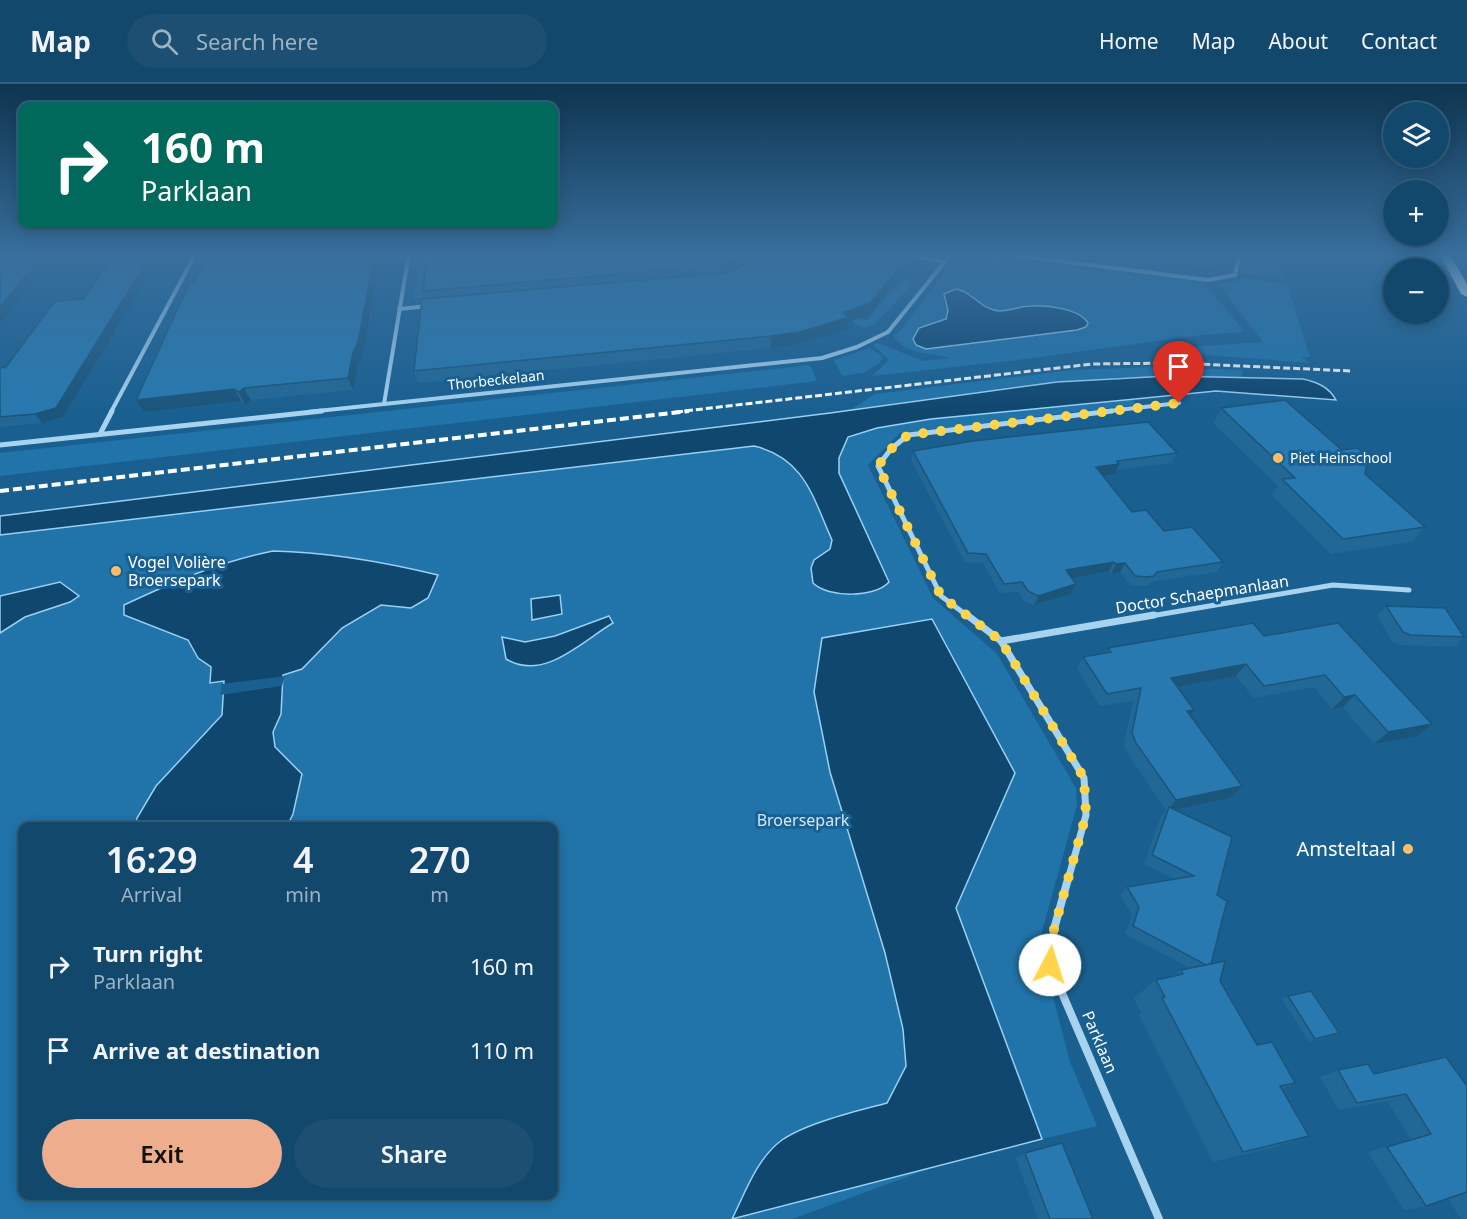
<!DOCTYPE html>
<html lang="en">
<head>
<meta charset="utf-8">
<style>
	body { margin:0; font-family:"Noto Sans",sans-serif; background:#1c4f72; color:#f1f3f6; height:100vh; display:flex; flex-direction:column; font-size:22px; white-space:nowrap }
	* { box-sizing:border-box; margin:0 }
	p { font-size:20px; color:#9db2c2 }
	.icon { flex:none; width:33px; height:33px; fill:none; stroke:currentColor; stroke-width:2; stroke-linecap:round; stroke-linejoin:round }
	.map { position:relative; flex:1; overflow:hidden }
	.panel { position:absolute; left:18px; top:738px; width:540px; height:378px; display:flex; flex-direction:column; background:#13486d; border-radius:12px; box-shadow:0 3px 15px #0003,0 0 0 2px #326080 }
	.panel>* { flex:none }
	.hud { position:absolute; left:18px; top:18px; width:540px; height:126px; border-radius:12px; box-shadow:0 3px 15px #0003,0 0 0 2px #326080; background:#00695c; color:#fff; overflow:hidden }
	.tools { position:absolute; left:1383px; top:18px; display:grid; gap:12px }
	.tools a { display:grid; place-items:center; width:66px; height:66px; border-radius:50%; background:#13486d; box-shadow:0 3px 15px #0003,0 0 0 2px #326080; font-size:30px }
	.pin { position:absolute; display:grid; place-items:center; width:51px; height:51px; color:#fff; margin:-62px -26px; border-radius:50% 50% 50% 0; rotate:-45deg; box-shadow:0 0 6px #0007 }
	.pin .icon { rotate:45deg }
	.me { position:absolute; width:66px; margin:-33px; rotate:5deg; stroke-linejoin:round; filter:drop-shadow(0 0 4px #0008) }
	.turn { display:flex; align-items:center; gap:21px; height:126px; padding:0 24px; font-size:27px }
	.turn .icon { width:78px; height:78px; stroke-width:2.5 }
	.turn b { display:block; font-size:42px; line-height:51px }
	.eta { display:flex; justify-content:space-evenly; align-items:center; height:102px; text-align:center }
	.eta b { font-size:36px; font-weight:600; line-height:42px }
	.cta { display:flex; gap:12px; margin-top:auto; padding:12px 24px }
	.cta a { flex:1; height:69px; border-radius:36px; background:#eead8d; color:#111; font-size:24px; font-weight:600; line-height:69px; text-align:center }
	.cta a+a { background:#1c4f72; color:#f1f3f6 }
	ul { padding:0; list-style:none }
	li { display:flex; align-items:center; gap:18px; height:84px; padding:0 24px }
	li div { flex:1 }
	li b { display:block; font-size:22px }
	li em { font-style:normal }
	header { display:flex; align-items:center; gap:36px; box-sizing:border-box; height:84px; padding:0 30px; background:#13486d; border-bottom:2px solid #326080 }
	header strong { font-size:28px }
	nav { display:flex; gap:33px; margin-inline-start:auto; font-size:21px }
	.search { width:420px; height:54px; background:#1c4f72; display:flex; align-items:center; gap:15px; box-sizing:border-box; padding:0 21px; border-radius:33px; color:#9db2c2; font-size:22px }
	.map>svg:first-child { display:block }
	.green { fill:#2174aa; fill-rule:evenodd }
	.water { fill:#10476f; stroke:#9ad0f2; stroke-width:1.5 }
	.pier { fill:#196091 }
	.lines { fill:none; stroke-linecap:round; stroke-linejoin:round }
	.minor-far3 { stroke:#a8d3ef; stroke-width:4 }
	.minor-far2 { stroke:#a8d3ef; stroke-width:5 }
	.minor-far1 { stroke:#a8d3ef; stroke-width:7 }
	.minor { stroke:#a8d3ef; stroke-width:8 }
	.motorway { fill:#fff; fill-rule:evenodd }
	.rail-far1 { stroke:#fff; stroke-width:3; stroke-dasharray:7 3; stroke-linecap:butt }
	.rail { stroke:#fff; stroke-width:4; stroke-dasharray:9 4; stroke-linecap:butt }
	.wall { fill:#226896 }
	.shaded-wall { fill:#1b557a }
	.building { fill:#2779af; stroke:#1b557a; stroke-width:1.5 }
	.route { stroke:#ffd54a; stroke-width:10; stroke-dasharray:0 18 }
	.poi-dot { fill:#ffbc66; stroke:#196091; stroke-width:2 }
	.labels { text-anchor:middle; stroke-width:6; stroke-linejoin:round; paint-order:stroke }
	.far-street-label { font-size:14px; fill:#fff; stroke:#196091 }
	.far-poi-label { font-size:14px; fill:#fff; stroke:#196091; text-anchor:start }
	.poi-label { font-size:16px; fill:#fff; stroke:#196091; text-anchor:start }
	.street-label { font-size:16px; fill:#fff; stroke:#196091 }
	.park-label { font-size:16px; fill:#cee9fb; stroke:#196091 }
	.near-poi-label { font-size:20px; fill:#fff; stroke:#196091; text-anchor:end }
</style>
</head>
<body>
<header>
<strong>Map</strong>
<div class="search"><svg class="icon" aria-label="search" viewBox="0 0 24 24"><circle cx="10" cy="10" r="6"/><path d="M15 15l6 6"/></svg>Search here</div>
<nav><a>Home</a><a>Map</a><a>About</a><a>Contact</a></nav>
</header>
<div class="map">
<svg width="1467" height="1135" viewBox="0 0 1467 1135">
	<rect width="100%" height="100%" fill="#196091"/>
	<g class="green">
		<path d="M420 169H430L425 214 414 215Z"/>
		<path d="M1248 169H1275L1285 194 1244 190Z"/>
		<path d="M964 170 1203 198 1245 248 1201 251 1018 276 872 292 889 276 873 261 878 259 923 277 951 274C931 268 905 272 893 251L899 248 959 171ZM943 215 979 220 988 225 999 227 1031 222 1055 224 1086 236V243L920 264 919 244 946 235 948 226Z"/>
		<path d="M1242 194 1287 200 1310 273H1301L1310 279 1179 269 1176 264 1263 258 1218 200 1238 197Z"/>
		<path d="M903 195 914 198 874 241 863 244 845 233 848 231 867 236Z"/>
		<path d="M870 264 882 272 880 279 863 289 842 292 834 276Z"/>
		<path d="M810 281 817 297 0 392V369Z"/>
		<path d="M1153 283 1243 286 1241 294 1120 293 1057 298 852 325 875 310 1071 286Z"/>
		<path d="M1134 314V321L900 349 868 381 933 514 997 570 1076 704 1077 721 1039 858 1070 978 1097 1042 1042 1055 1038 1045 792 1135H0V446L867 346 931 335ZM22 742H554V1112H22Z"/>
	</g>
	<g class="water">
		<path d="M956 205C974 208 980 226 1000 227 1010 227 1021 222 1032 222 1047 221 1080 225 1088 239L1086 243 1077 246 926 265 916 261 913 255 919 244 946 235 948 226 944 210Z"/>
		<path d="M1168 292 1303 295C1317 298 1329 303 1336 316L1216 307 931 335 877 344 848 353 839 374V389L889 498C875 514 828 514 813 499L811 484 814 476 830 465 832 456C813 414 805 374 754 362L0 451V432L830 329 1057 298Z"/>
		<path d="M273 467C329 468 384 478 438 491L428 514 411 524 381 521 342 544 302 585 283 591 281 630 273 648 275 663 302 690 293 730 287 742H135L137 734 156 702 222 631 224 597 210 599 211 583 198 574 188 556 124 531V521C173 498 219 478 273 467Z"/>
		<path d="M60 498 79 512 70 518 25 533 0 549V512Z"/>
		<path d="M560 511 562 530 532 536 531 515Z"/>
		<path d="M609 532 613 539C582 557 544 598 506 575L502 553 525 558 555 552Z"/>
		<path d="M932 535 1015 689 956 824 1042 1055 732 1135C745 1109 757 1074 782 1056 806 1039 857 1027 887 1019L906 982 903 945 885 869 830 688 814 608 822 554Z"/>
	</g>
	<path class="pier" d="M285 592 282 602 220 611 222 600Z"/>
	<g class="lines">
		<g class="minor-far3">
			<path d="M899 169 944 178"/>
			<path d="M995 169 1208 196 1235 191 1240 169"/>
			<path d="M399 225 428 222"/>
			<path d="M384 320 409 169"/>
			<path d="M111 328 196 169"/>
			<path d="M308 328 822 274 857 263 888 248 952 169"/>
			<path d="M1100 328 1179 319"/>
		</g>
		<g class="minor-far2">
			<path d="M100 350 112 327"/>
			<path d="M0 361 322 327"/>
			<path d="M969 533 941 512 878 382 891 365 908 351 1112 327"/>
			<path d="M1145 533 1333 501 1409 506"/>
		</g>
		<g class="minor-far1">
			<path d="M967 531 1001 557 1084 694 1086 731 1068 796"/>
			<path d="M1001 557 1154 531"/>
		</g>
		<path class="minor" d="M1068 795 1054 845 1050 881 1159 1135"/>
		<path class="motorway" d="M1439 169H1449L1467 200V213L1461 210Z"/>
		<path class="rail-far1" d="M676 328 1092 280 1175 279 1352 287"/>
		<path class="rail" d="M0 407 689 327"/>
	</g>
	<g class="wall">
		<path d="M90 169H162L63 333 42 339 0 343V284L6 283 83 215 110 177 95 178Z"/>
		<path d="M428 169H897V172L893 177 904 179 902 191 869 231 848 238V245L799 260 771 264 418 299 414 287 425 215 423 207Z"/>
		<path d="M1096 169H1218L1212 185 1126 171 1125 174Z"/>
		<path d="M194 198 363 270 358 281 353 306 251 316 245 321 241 317 144 328 136 316Z"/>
		<path d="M1221 324 1365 390 1425 443 1412 458 1331 470 1272 411 1278 402 1213 339Z"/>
		<path d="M913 367 1177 369 1172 379 1116 386 1115 390 1103 391 1132 428 1164 447 1223 478 1217 488 1151 498 1149 501 1141 502 1130 501 1120 488 1111 490 1109 487 1072 494 1071 510 1034 521 1024 517 1018 508 1000 509 983 479 965 478 911 376Z"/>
		<path d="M1386 522 1464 553 1454 563 1400 561 1393 558 1377 532Z"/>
		<path d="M1264 552 1432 640 1418 652 1374 660 1343 623 1332 625 1314 603 1254 614 1236 592 1178 603 1194 626 1190 632 1242 702 1231 714 1174 725 1217 811 1211 880 1257 961 1295 999 1282 1005 1309 1052 1275 1063 1213 1078 1139 931 1141 929 1134 914 1156 896 1173 892 1181 886 1190 884 1125 850 1132 831 1120 811 1127 803 1175 795 1144 780 1161 732 1166 726 1128 670 1124 660 1133 617 1100 622 1077 585 1083 573 1105 569 1108 564Z"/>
		<path d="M1288 912 1339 949 1333 952 1309 958 1282 915Z"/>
		<path d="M1338 986 1467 1002V1135H1461L1448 1115 1426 1122 1404 1126 1368 1068 1411 1055 1387 1017 1339 1026 1320 993Z"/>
		<path d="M1025 1069 1093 1135H1038L1016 1074Z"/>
	</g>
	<g class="shaded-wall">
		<path d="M44 169H56L0 240V223Z"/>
		<path d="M152 169H162L63 333 42 339 35 330Z"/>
		<path d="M375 169H381L363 270 358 281 353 306 348 294Z"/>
		<path d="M754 169H770L759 178 722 192V181Z"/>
		<path d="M892 169H897V172L884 187 886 176Z"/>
		<path d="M904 179 902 191 869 231 848 238V245L799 260 771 264V252L843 229Z"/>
		<path d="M244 304 251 316 245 321 239 308Z"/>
		<path d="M234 305 241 317 144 328 136 316Z"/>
		<path d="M1119 380 1115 390 1092 393 1096 383Z"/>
		<path d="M1114 478 1109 487 1062 496 1066 486Z"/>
		<path d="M1125 479 1120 488 1111 490 1116 480Z"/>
		<path d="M1076 500 1071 510 1034 521 1038 512Z"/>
		<path d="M1246 580 1236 592 1162 606 1171 594Z"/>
		<path d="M1355 611 1343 623 1332 625 1344 613Z"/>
		<path d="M1194 626 1185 638 1187 627Z"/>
		<path d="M1432 640 1418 652 1374 660 1388 648Z"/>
		<path d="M1242 702 1231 714 1167 727 1176 716Z"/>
	</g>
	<g class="building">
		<path d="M0 169H44L0 223Z"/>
		<path d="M116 169H152L56 324 35 330 0 333V284L6 283 55 217 83 215Z"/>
		<path d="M209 169H375L358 258 353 269 348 294 244 304 239 308 234 305 136 316 190 198H194Z"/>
		<path d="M428 169H754L722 181 423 207Z"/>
		<path d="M769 169H892L886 176 904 179 870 219 843 229 849 233 800 248 771 252 414 287 422 215 724 189 763 174Z"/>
		<path d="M1169 169H1218L1216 177Z"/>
		<path d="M1285 316 1342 366 1357 364 1368 372 1365 390 1425 443 1343 455 1282 395 1295 394 1221 324Z"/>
		<path d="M1148 338 1177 369 1117 377 1119 380 1096 383 1132 428 1146 426 1164 447 1192 443 1223 478 1157 488 1154 492 1147 493 1135 492 1125 479 1116 480 1114 478 1066 486 1076 500 1038 512 1028 507 1022 498 1004 500 986 470 968 469 913 367 973 357Z"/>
		<path d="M1386 522 1445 524 1464 553 1410 551 1403 548Z"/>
		<path d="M1253 539 1264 552 1338 539 1432 640 1388 648 1355 611 1344 613 1325 591 1264 602 1246 580 1171 594 1194 626 1187 627 1242 702 1176 716 1136 659 1132 649 1141 604 1107 610 1083 573 1111 568 1108 564Z"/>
		<path d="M1169 723 1232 753 1217 811 1227 817 1211 880 1206 881 1133 842 1139 823 1127 803 1194 792 1152 771Z"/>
		<path d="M1225 877 1220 897 1257 961 1272 958 1295 999 1280 1002 1309 1052 1243 1068 1162 914 1165 913 1156 896 1183 890 1181 886Z"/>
		<path d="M1311 907 1339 949 1315 955 1288 912Z"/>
		<path d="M1446 973 1467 1002V1108L1426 1122 1387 1063 1431 1050 1406 1010 1357 1019 1338 986 1368 980 1374 990Z"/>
		<path d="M1062 1059 1093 1135H1050L1025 1069Z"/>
	</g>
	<linearGradient id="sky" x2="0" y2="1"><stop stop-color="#0e3550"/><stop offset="0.52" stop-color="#386f9d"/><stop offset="1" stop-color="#386f9d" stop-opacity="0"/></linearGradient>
	<rect width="1467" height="328" fill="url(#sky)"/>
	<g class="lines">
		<path class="route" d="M1050 881 1054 845 1086 731 1084 694 1001 557 941 512 878 382 891 365 908 351 1179 319"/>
	</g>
	<g class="poi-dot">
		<circle cx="1278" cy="374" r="6"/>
		<circle cx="116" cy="487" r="6"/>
		<circle cx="1408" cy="765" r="6"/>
	</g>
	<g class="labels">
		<g class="far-street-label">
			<text transform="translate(496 296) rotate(-6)" y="5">Thorbeckelaan</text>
		</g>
		<g class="far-poi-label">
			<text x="1290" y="379">Piet Heinschool</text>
		</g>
		<g class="poi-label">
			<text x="128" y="484">Vogel Volière<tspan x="128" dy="18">Broersepark</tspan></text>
		</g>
		<g class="street-label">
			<text transform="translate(1202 510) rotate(-9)" y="6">Doctor Schaepmanlaan</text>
			<text transform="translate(1100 958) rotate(67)" y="6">Parklaan</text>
		</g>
		<g class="park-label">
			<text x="803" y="742">Broersepark</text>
		</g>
		<g class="near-poi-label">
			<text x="1396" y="772">Amsteltaal</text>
		</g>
	</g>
</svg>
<div class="tools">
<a><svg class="icon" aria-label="layers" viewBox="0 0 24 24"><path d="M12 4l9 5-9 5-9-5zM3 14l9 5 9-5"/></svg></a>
<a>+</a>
<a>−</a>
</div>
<div class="pin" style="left:1179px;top:319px;background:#d93025"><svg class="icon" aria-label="arrive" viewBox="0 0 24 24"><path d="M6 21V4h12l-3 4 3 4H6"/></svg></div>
<svg class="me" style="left:1050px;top:881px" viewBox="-20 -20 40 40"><circle r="19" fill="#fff"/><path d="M0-13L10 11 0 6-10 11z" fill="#ffd54a"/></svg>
<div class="hud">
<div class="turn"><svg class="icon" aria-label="right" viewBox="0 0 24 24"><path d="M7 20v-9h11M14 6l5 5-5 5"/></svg><div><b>160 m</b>Parklaan</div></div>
</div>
<section class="panel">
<div class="eta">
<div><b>16:29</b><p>Arrival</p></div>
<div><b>4</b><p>min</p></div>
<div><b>270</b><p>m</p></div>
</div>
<ul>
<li><svg class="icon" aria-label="right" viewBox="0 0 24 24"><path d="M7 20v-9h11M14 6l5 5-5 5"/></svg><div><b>Turn right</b><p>Parklaan</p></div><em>160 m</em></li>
<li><svg class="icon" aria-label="arrive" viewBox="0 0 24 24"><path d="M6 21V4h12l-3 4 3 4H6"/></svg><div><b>Arrive at destination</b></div><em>110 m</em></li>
</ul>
<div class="cta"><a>Exit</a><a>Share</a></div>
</section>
</div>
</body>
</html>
